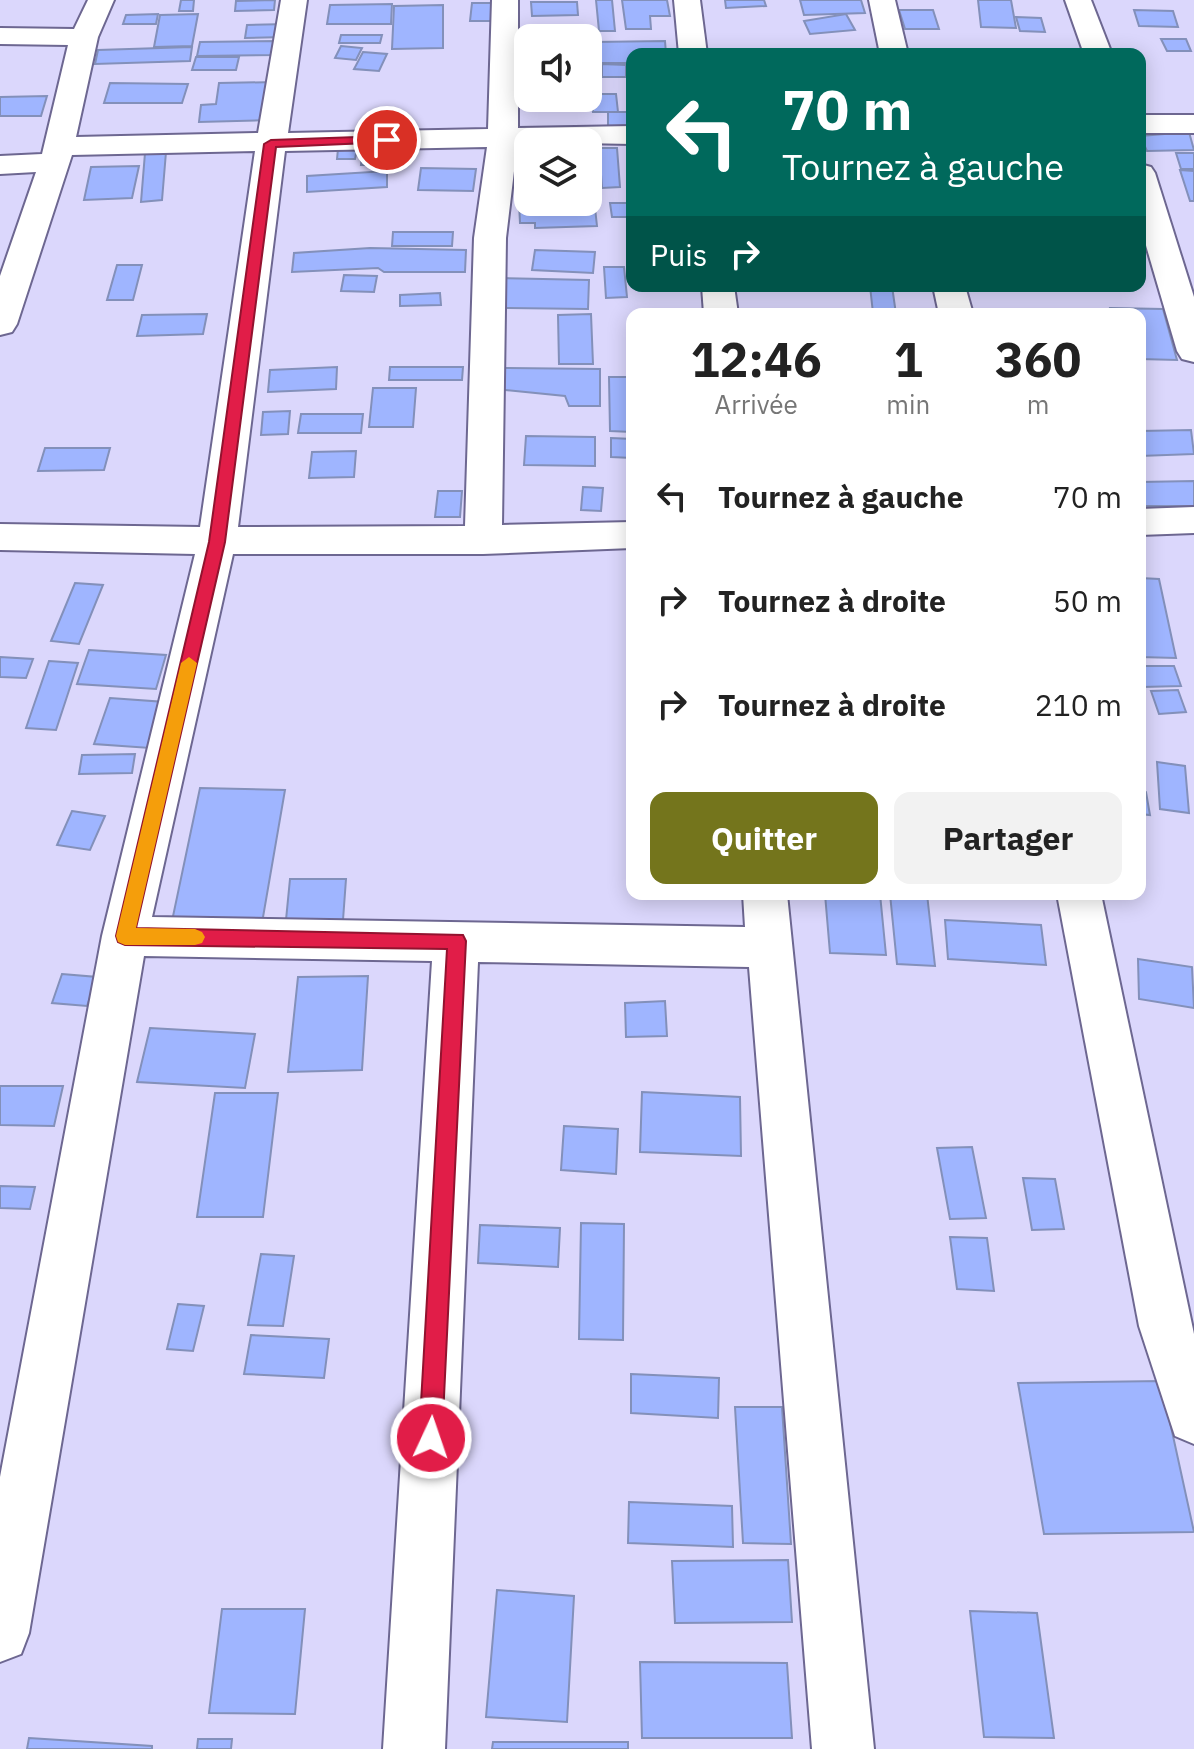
<!DOCTYPE html>
<html lang="fr">
<head>
<meta charset="utf-8">
<style>
	body { margin:0; font-family:"IBM Plex Sans",sans-serif; background:#f2f2f2; color:#222; height:100vh; display:flex; flex-direction:column; font-size:30px; white-space:nowrap }
	* { box-sizing:border-box; margin:0 }
	p { font-size:26px; color:#767676 }
	.icon { flex:none; width:44px; height:44px; fill:none; stroke:currentColor; stroke-width:2; stroke-linecap:round; stroke-linejoin:round }
	.map { position:relative; flex:1; overflow:hidden }
	.sheet { position:absolute; left:626px; top:308px; width:520px; height:592px; display:flex; flex-direction:column; background:#fff; border-radius:16px; box-shadow:0 4px 20px #0003 }
	.sheet>* { flex:none }
	.guide { position:absolute; left:626px; top:48px; width:520px; height:244px; border-radius:16px; box-shadow:0 4px 20px #0003; background:#00695c; color:#fff; overflow:hidden }
	.fabs { position:absolute; left:514px; top:24px; display:grid; gap:16px }
	.fabs a { display:grid; place-items:center; width:88px; height:88px; border-radius:16px; background:#fff; box-shadow:0 4px 20px #0003; font-size:40px }
	.pin { position:absolute; display:grid; place-items:center; width:68px; height:68px; color:#fff; margin:-34px; border:4px solid #fff; border-radius:50%; box-shadow:0 2px 8px #0007 }
	.me { position:absolute; width:88px; margin:-44px; rotate:3deg; stroke-linejoin:round; filter:drop-shadow(0 0 6px #0008) }
	.turn { display:flex; align-items:center; gap:28px; height:168px; padding:0 24px; font-size:36px }
	.turn .icon { width:104px; height:104px; stroke-width:2.5 }
	.turn b { display:block; font-size:56px; line-height:68px }
	.then { display:flex; align-items:center; height:76px; padding:0 24px; background:#0003; gap:16px; font-size:30px }
	.eta { display:flex; justify-content:space-evenly; align-items:center; height:136px; text-align:center }
	.eta b { font-size:48px; font-weight:700; line-height:56px }
	.action { display:flex; gap:16px; margin-top:auto; padding:16px 24px }
	.action a { flex:1; height:92px; border-radius:16px; background:#74751c; color:#fff; font-size:32px; font-weight:700; line-height:92px; text-align:center }
	.action a+a { background:#f2f2f2; color:#222 }
	ul { padding:0; list-style:none }
	li { display:flex; align-items:center; gap:24px; height:104px; padding:0 24px }
	li div { flex:1 }
	li b { display:block; font-size:30px }
	li em { font-style:normal }
	.map>svg:first-child { display:block }
	.building { fill:#9fb5ff; stroke:#8390ba; stroke-width:2 }
	.lines { fill:none; stroke-linecap:round; stroke-linejoin:round }
	.minor-casing { stroke:#6d6791; stroke-width:4 }
	.minor { fill:#fff; fill-rule:evenodd }
	.route { fill:#e11d48; stroke:#92132f; stroke-width:2 }
	.slow { fill:#f59e0b }
</style>
</head>
<body>
<div class="map">
<svg width="1194" height="1749" viewBox="0 0 1194 1749">
	<rect width="100%" height="100%" fill="#dbd7fc"/>
	<g class="building">
		<path d="M181 0H194L193 11H179Z"/>
		<path d="M275 0 274 10 235 11 236 1Z"/>
		<path d="M596 0H612L615 31H599Z"/>
		<path d="M622 0H667L670 16H650L651 29H626Z"/>
		<path d="M725 0H764L766 6 726 8Z"/>
		<path d="M800 0H861L865 13 804 15Z"/>
		<path d="M978 0H1011L1016 28 981 27Z"/>
		<path d="M531 2H577L578 15 532 16Z"/>
		<path d="M472 3H496L495 21H470Z"/>
		<path d="M392 4 391 24H327L330 5Z"/>
		<path d="M443 5V48L392 49 394 6Z"/>
		<path d="M899 10H933L939 29H905Z"/>
		<path d="M1134 10 1173 11 1178 27 1139 26Z"/>
		<path d="M158 14 156 24H123L126 15Z"/>
		<path d="M198 14 192 46 154 47 160 15Z"/>
		<path d="M846 14 855 30 810 34 804 21Z"/>
		<path d="M1016 17 1041 18 1045 32 1020 31Z"/>
		<path d="M287 24 285 37 245 38 247 25Z"/>
		<path d="M341 35H382L380 43H339Z"/>
		<path d="M1161 39H1186L1191 51H1167Z"/>
		<path d="M279 41 277 55 197 56 200 42Z"/>
		<path d="M665 41 666 54H632V63H594V42Z"/>
		<path d="M341 46 362 48 356 60 335 58Z"/>
		<path d="M192 47 190 61 95 64 98 50Z"/>
		<path d="M588 47H593L594 81H588Z"/>
		<path d="M363 52 387 54 379 71 354 69Z"/>
		<path d="M196 57H239L236 70H192Z"/>
		<path d="M602 64 626 65V77H602Z"/>
		<path d="M521 75H528V98H561L562 106 524 107Z"/>
		<path d="M276 82 271 120 199 122 201 105 216 104 219 83Z"/>
		<path d="M110 83 188 84 182 103H104Z"/>
		<path d="M592 94H616L618 112H593Z"/>
		<path d="M47 96 41 116H0V97Z"/>
		<rect x="608" y="112" width="24" height="14"/>
		<path d="M1189 132 1194 150 1147 151 1140 136Z"/>
		<path d="M599 148H617L620 187 602 188Z"/>
		<path d="M338 149H357L355 159H337Z"/>
		<path d="M166 152 162 200 141 202 145 153Z"/>
		<path d="M1176 153H1194V169H1181Z"/>
		<path d="M362 156H378L377 165H361Z"/>
		<path d="M139 166 132 198 84 200 91 167Z"/>
		<path d="M421 168 476 169 473 191 418 190Z"/>
		<path d="M1180 170 1194 171V201H1190Z"/>
		<path d="M387 171V187L307 192V176Z"/>
		<rect x="588" y="179" width="10" height="18"/>
		<path d="M594 199 597 226 535 228V223H520L519 202Z"/>
		<path d="M610 203H632V217H612Z"/>
		<path d="M393 232H453L452 246H392Z"/>
		<path d="M370 248 466 250 465 272H384L378 268 292 272 294 253Z"/>
		<path d="M535 250 595 252 593 273 532 270Z"/>
		<path d="M117 265H142L133 300H107Z"/>
		<path d="M604 267H624L627 297 606 298Z"/>
		<path d="M344 275 377 276 374 292 341 291Z"/>
		<path d="M502 278 589 280 588 309 499 308Z"/>
		<path d="M870 286H892L896 314 873 313Z"/>
		<path d="M440 293 441 305 400 306V295Z"/>
		<path d="M1110 308 1163 309 1177 360 1140 359V314H1111Z"/>
		<path d="M207 314 203 334 137 336 142 315Z"/>
		<path d="M591 314 593 364H559L558 315Z"/>
		<path d="M337 367 336 389 268 392 270 370Z"/>
		<path d="M390 367H463L462 380H389Z"/>
		<path d="M501 368 600 369V406H569L565 396 496 389Z"/>
		<path d="M609 377H632V432L610 431Z"/>
		<path d="M373 388H416L413 427H369Z"/>
		<path d="M290 411 288 434 261 435 263 412Z"/>
		<path d="M301 414H363L361 433H298Z"/>
		<path d="M1191 430 1194 454 1140 456V431Z"/>
		<path d="M526 436 595 437V466L524 465Z"/>
		<path d="M611 438 632 439V458L611 457Z"/>
		<path d="M45 448H110L104 470 38 471Z"/>
		<path d="M356 451 354 477 309 478 312 452Z"/>
		<path d="M1194 481V506H1140V482Z"/>
		<path d="M583 487 603 488 601 511 581 510Z"/>
		<path d="M438 491H462L460 517H435Z"/>
		<path d="M1140 578 1159 579 1176 658 1140 657Z"/>
		<path d="M75 583 103 585 79 644 51 641Z"/>
		<path d="M89 650 166 655 156 689 77 684Z"/>
		<path d="M0 657 33 659 26 678 0 677Z"/>
		<path d="M49 661 78 663 56 730 26 728Z"/>
		<path d="M1140 666H1174L1181 686 1142 687Z"/>
		<path d="M1178 690 1186 712 1159 714 1151 691Z"/>
		<path d="M110 698 165 702 150 748 94 744Z"/>
		<path d="M135 754 132 773 79 774 82 755Z"/>
		<path d="M1157 762 1185 766 1189 813 1160 809Z"/>
		<path d="M200 788 285 790 262 923 172 921Z"/>
		<path d="M1140 791 1146 792 1150 815 1140 814Z"/>
		<path d="M72 811 105 816 90 850 57 845Z"/>
		<path d="M290 879H346L343 920H286Z"/>
		<path d="M825 894H880L886 955 830 953Z"/>
		<path d="M890 894H927L935 966 897 964Z"/>
		<path d="M945 920 1041 925 1046 965 948 959Z"/>
		<path d="M1138 959 1192 967 1194 1008 1139 999Z"/>
		<path d="M62 974 97 977 87 1006 52 1003Z"/>
		<path d="M368 976 362 1070 288 1072 298 977Z"/>
		<path d="M665 1001 667 1036 626 1037 625 1003Z"/>
		<path d="M150 1028 255 1034 245 1088 137 1082Z"/>
		<path d="M0 1086H63L54 1126 0 1125Z"/>
		<path d="M642 1092 740 1097 741 1156 640 1152Z"/>
		<path d="M215 1093H278L263 1217H197Z"/>
		<path d="M564 1126 618 1129 616 1174 561 1170Z"/>
		<path d="M972 1147 986 1218 950 1219 937 1148Z"/>
		<path d="M1023 1178 1055 1179 1064 1229 1032 1230Z"/>
		<path d="M0 1186 35 1187 30 1209 0 1208Z"/>
		<path d="M581 1223 624 1224 623 1340 579 1339Z"/>
		<path d="M480 1225 560 1228 558 1267 478 1263Z"/>
		<path d="M950 1237 987 1238 994 1291 957 1289Z"/>
		<path d="M261 1254 294 1256 283 1326 248 1325Z"/>
		<path d="M178 1304 204 1306 193 1351 167 1349Z"/>
		<path d="M251 1335 329 1339 324 1378 244 1374Z"/>
		<path d="M631 1374 719 1378 718 1418 631 1413Z"/>
		<path d="M1161 1381 1194 1532 1044 1534 1018 1383Z"/>
		<path d="M735 1407H782L791 1544 743 1543Z"/>
		<path d="M629 1502 732 1506 733 1547 628 1543Z"/>
		<path d="M788 1560 792 1622 675 1623 672 1561Z"/>
		<path d="M497 1590 574 1596 567 1722 486 1717Z"/>
		<path d="M222 1609H305L295 1714 209 1713Z"/>
		<path d="M970 1611 1037 1613 1054 1738 984 1737Z"/>
		<path d="M640 1662 787 1663 792 1738H642Z"/>
		<path d="M29 1738 152 1746V1749H27Z"/>
		<path d="M198 1739H232L231 1749H197Z"/>
		<path d="M493 1742H628V1749H492Z"/>
	</g>
	<g class="lines">
		<defs>
			<g id="minor">
				<path d="M88 0H114L98 37 76 137 258 133 281 0H307L288 133 488 129 492 0H518V128L632 126V144L528 142V146H517L506 238 502 525 632 522V548L483 554H233L152 917 745 927 743 894H787L874 1749H812L749 967 478 962 445 1749H383L432 961 144 956 29 1633 21 1654 0 1662V1477L102 936 195 554 0 550V524L200 527 255 151 72 155 17 324 12 332 0 335V276L36 172 0 174V156L42 154 68 45 0 44V28L74 29ZM487 147 474 238 465 526 238 527 285 151Z"/>
				<path d="M674 0H700L707 54H679Z"/>
				<path d="M869 0H895L908 54H880Z"/>
				<path d="M1065 0H1091L1112 54H1084Z"/>
				<rect x="1140" y="115" width="54" height="18"/>
				<path d="M1140 164 1151 167 1155 173 1194 297V362L1182 359 1177 351 1140 225Z"/>
				<path d="M702 286H734L738 314H704Z"/>
				<path d="M933 286H965L973 314H939Z"/>
				<path d="M1194 507V533L1140 535V509Z"/>
				<path d="M1057 894H1101L1194 1334V1444L1175 1436 1139 1326Z"/>
			</g>
		</defs>
		<use href="#minor" class="minor-casing"/>
		<use href="#minor" class="minor"/>
	</g>
	<path class="route" d="M387 136 391 137V142L276 147 225 542 136 928 463 935 466 941 442 1438 439 1446 431 1450 423 1446 419 1438 447 949 125 945 118 942 116 936 209 542 264 144 271 140Z"/>
	<path class="slow" d="M189 657 197 663 136 928 195 929 202 932 205 937 202 943 195 945H125L118 942 116 936 181 663Z"/>
</svg>
<div class="fabs">
<a><svg class="icon" aria-label="sound" viewBox="0 0 24 24"><path d="M4 9h4l5-4v14l-5-4H4zM17 9q2 3 0 6"/></svg></a>
<a><svg class="icon" aria-label="layers" viewBox="0 0 24 24"><path d="M12 4l9 5-9 5-9-5zM3 14l9 5 9-5"/></svg></a>
</div>
<div class="pin" style="left:387px;top:140px;background:#d93025"><svg class="icon" aria-label="arrive" viewBox="0 0 24 24"><path d="M6 21V4h12l-3 4 3 4H6"/></svg></div>
<svg class="me" style="left:431px;top:1438px" viewBox="-20 -20 40 40"><circle r="17" fill="#e11d48" stroke="#fff" stroke-width="3"/><path d="M0-11L8 9 0 5-8 9z" fill="#fff"/></svg>
<div class="guide">
<div class="turn"><svg class="icon" aria-label="left" viewBox="0 0 24 24"><path d="M17 20v-9H6M10 6l-5 5 5 5"/></svg><div><b>70 m</b>Tournez à gauche</div></div>
<div class="then">Puis<svg class="icon" aria-label="right" viewBox="0 0 24 24"><path d="M7 20v-9h11M14 6l5 5-5 5"/></svg></div>
</div>
<section class="sheet">
<div class="eta">
<div><b>12:46</b><p>Arrivée</p></div>
<div><b>1</b><p>min</p></div>
<div><b>360</b><p>m</p></div>
</div>
<ul>
<li><svg class="icon" aria-label="left" viewBox="0 0 24 24"><path d="M17 20v-9H6M10 6l-5 5 5 5"/></svg><div><b>Tournez à gauche</b></div><em>70 m</em></li>
<li><svg class="icon" aria-label="right" viewBox="0 0 24 24"><path d="M7 20v-9h11M14 6l5 5-5 5"/></svg><div><b>Tournez à droite</b></div><em>50 m</em></li>
<li><svg class="icon" aria-label="right" viewBox="0 0 24 24"><path d="M7 20v-9h11M14 6l5 5-5 5"/></svg><div><b>Tournez à droite</b></div><em>210 m</em></li>
</ul>
<div class="action"><a>Quitter</a><a>Partager</a></div>
</section>
</div>
</body>
</html>
